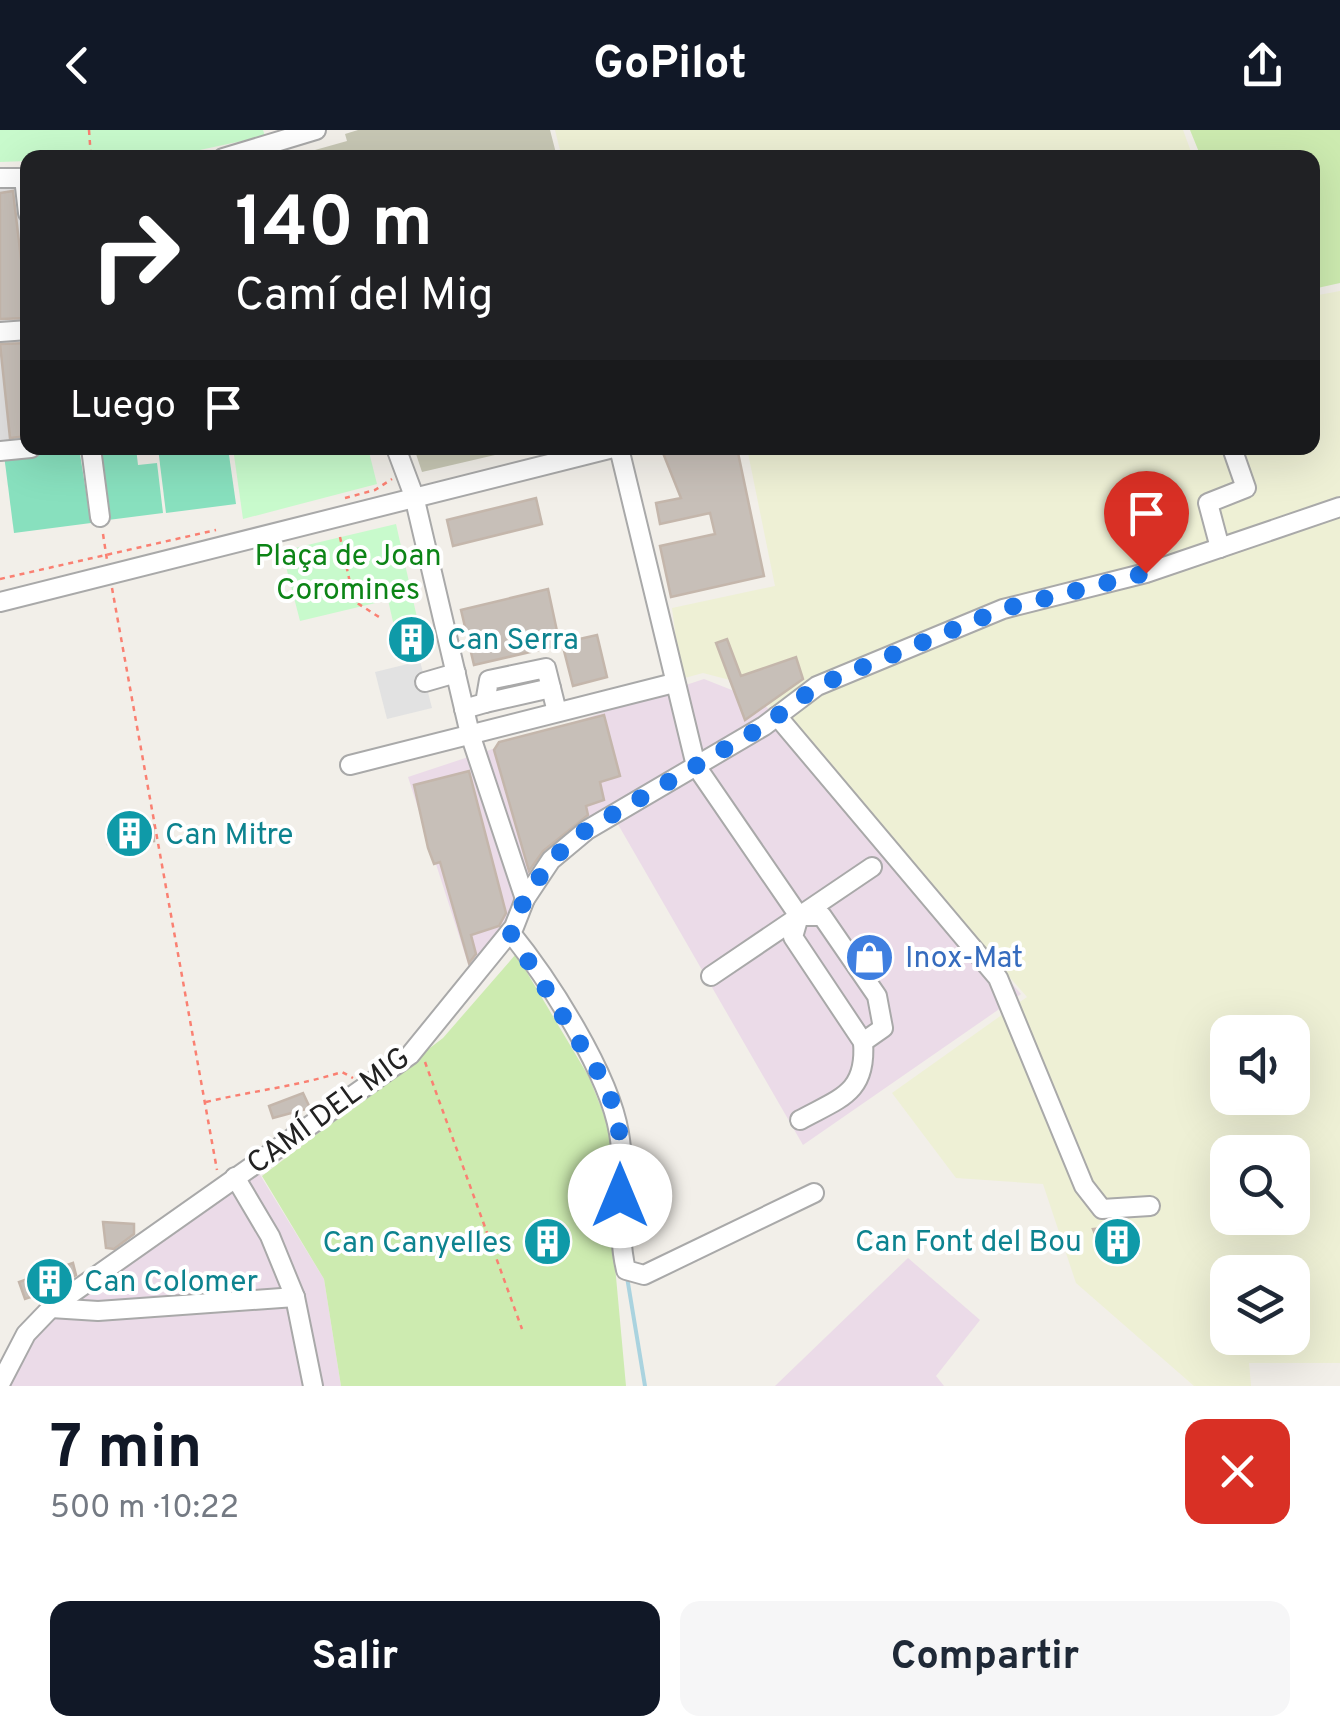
<!DOCTYPE html>
<html lang="es">
<head>
<meta charset="utf-8">
<style>
	body { margin:0; font-family:Overpass,sans-serif; background:#f6f6f7; color:#1f2937; height:100vh; display:flex; flex-direction:column; font-size:38px; white-space:nowrap }
	* { box-sizing:border-box; margin:0 }
	p { font-size:32px; color:#747a83 }
	.icon { flex:none; width:55px; height:55px; fill:none; stroke:currentColor; stroke-width:2; stroke-linecap:round; stroke-linejoin:round }
	.map { position:relative; height:1256px; overflow:hidden }
	.drawer { display:flex; flex-direction:column; background:#fff; flex:1 }
	.drawer>* { flex:none }
	.banner { position:absolute; left:20px; top:20px; width:1300px; height:305px; border-radius:20px; box-shadow:0 10px 40px #0002; background:#202124; color:#fff; overflow:hidden }
	.buttons { position:absolute; left:1210px; top:885px; display:grid; gap:20px }
	.buttons a { display:grid; place-items:center; width:100px; height:100px; border-radius:20px; background:#fff; box-shadow:0 10px 40px #0002; font-size:50px }
	.pin { position:absolute; display:grid; place-items:center; width:85px; height:85px; color:#fff; margin:-102px -42px; border-radius:50% 50% 50% 0; rotate:-45deg; box-shadow:0 0 10px #0007 }
	.pin .icon { rotate:45deg }
	.me { position:absolute; width:110px; margin:-55px; rotate:0deg; stroke-linejoin:round; filter:drop-shadow(0 0 8px #0008) }
	.turn { display:flex; align-items:center; gap:35px; height:210px; padding:0 50px; font-size:45px }
	.turn .icon { width:130px; height:130px; stroke-width:2.5 }
	.turn b { display:block; font-size:70px; line-height:85px }
	.then { display:flex; align-items:center; height:95px; padding:0 50px; background:#0003; gap:20px; font-size:38px }
	.round { display:grid; place-items:center; flex:none; width:105px; height:105px; border-radius:20px; background:#f6f6f7 }
	.head { display:flex; align-items:center; justify-content:space-between; height:170px; padding:0 50px }
	h1 { font-size:60px; font-weight:700; line-height:75px; color:#111827 }
	.primary-button { display:flex; gap:20px; margin-top:auto; padding:20px 50px }
	.primary-button a { flex:1; height:115px; border-radius:20px; background:#111827; color:#fff; font-size:40px; font-weight:700; line-height:115px; text-align:center }
	.primary-button a+a { background:#f6f6f7; color:#1f2937 }
	header { display:flex; justify-content:space-between; align-items:center; height:130px; padding:0 50px; background:#111827; color:#fff; font-size:45px; font-weight:700 }
	.map>svg:first-child { display:block }
	.residential { fill:#e0dfdf }
	.industrial { fill:#ebdbe8 }
	.construction { fill:#c7c7b4 }
	.farmland { fill:#eef0d5; fill-rule:evenodd }
	.grass { fill:#cdebb0 }
	.park { fill:#c8facc }
	.pitch { fill:#88e0be }
	.parking { fill:#e2e2e2 }
	.lines { fill:none; stroke-linecap:round; stroke-linejoin:round }
	.stream { stroke:#aad3df; stroke-width:4 }
	.building { fill:#c7bfb8; stroke:#c4b6ab; stroke-width:2.5 }
	.minor-casing { stroke:#a9a9a9; stroke-width:22 }
	.path { stroke:#fa8072; stroke-width:2.5; stroke-dasharray:5 5; stroke-linecap:butt }
	.minor { stroke:#fff; stroke-width:18 }
	.route { stroke:#1a73e8; stroke-width:18; stroke-dasharray:0 32.4 }
	.labels { text-anchor:middle; stroke-width:8; stroke-linejoin:round; paint-order:stroke }
	.park-label { font-size:30px; fill:#0c8416; stroke:#fff }
	.culture-label { font-size:30px; fill:#0d838f; stroke:#fff; text-anchor:start }
	.shop-label { font-size:30px; fill:#366cbe; stroke:#fff; text-anchor:start }
	.street-label { font-size:30px; fill:#222; stroke:#fff }
</style>
</head>
<body>
<header><svg class="icon" aria-label="back" viewBox="0 0 24 24"><path d="M15 5l-7 7 7 7"/></svg>GoPilot<svg class="icon" aria-label="share" viewBox="0 0 24 24"><path d="M12 15V3M7 8l5-5 5 5M5 13v7h14v-7"/></svg></header>
<div class="map">
<svg width="1340" height="1256" viewBox="0 0 1340 1256">
	<rect width="100%" height="100%" fill="#f2efe9"/>
	<path class="residential" d="M0 56H28L27 311 0 315Z"/>
	<g class="industrial">
		<path d="M704 549 762 572 1021 864 803 1015 608 677 470 840 408 647Z"/>
		<path d="M251 1030 324 1149 341 1256H0V1242L32 1182Z"/>
		<path d="M908 1128 980 1190 936 1246 944 1256H775Z"/>
	</g>
	<g class="construction">
		<path d="M358 0H550L557 27H317L315 20 347 11 345 4Z"/>
		<path d="M414 318H525L422 342Z"/>
	</g>
	<g class="farmland">
		<path d="M555 0H1183L1193 27 562 28Z"/>
		<path d="M1340 161V1233H1249L1251 1256H1194L1076 1153 1043 1054 956 1048 892 963 1027 867 753 556 703 543 681 549 672 478 775 456 747 318H1312L1313 166ZM1228 902H1292V968H1228ZM1228 1022H1292V1088H1228ZM1228 1142H1292V1208H1228Z"/>
	</g>
	<g class="grass">
		<path d="M1190 0H1340V153L1313 159 1312 28 1201 27Z"/>
		<path d="M516 824 589 947 613 1008 614 1125 626 1256H341L324 1149 262 1046 443 908Z"/>
	</g>
	<g class="park">
		<path d="M0 0H263L265 6 167 27 28 28 27 31 0 32Z"/>
		<path d="M233 318H368L377 354 243 389Z"/>
		<path d="M396 394 418 492 394 496 388 470 300 491 282 421Z"/>
	</g>
	<g class="pitch">
		<path d="M79 318 91 393 14 403 4 325Z"/>
		<path d="M136 318 138 335 157 333 163 383 108 390 99 319Z"/>
		<path d="M158 318H228L236 374 166 383Z"/>
	</g>
	<path class="parking" d="M420 531 432 578 387 589 375 542Z"/>
	<g class="lines">
		<path class="stream" d="M627 1147 645 1256"/>
	</g>
	<g class="building">
		<path d="M13 61 28 188 0 189V63Z"/>
		<path d="M28 213V306L10 308 0 214Z"/>
		<path d="M661 318H737L764 446 671 467 660 416 715 404 710 383 660 394 656 373 681 368Z"/>
		<path d="M536 368 542 394 453 416 447 390Z"/>
		<path d="M548 459 560 515 474 535 461 480Z"/>
		<path d="M597 505 607 547 573 556 562 513Z"/>
		<path d="M727 509 741 546 796 527 803 549 745 590 716 513Z"/>
		<path d="M604 585 620 646 600 652 604 670 586 676 588 685 543 721 529 741 494 620 499 612Z"/>
		<path d="M469 641 506 783 499 796 471 805 476 824 469 833 440 732 434 734 428 718 414 655Z"/>
		<path d="M153 695 154 711 108 714 107 698Z"/>
		<path d="M303 963 310 978 273 988 269 976Z"/>
		<path d="M103 1092 134 1094V1104L114 1119 106 1118Z"/>
		<path d="M1132 1095 1138 1123 1106 1129 1093 1099Z"/>
		<path d="M559 1096 568 1114 534 1129 526 1111Z"/>
		<path d="M73 1133 76 1145 57 1158 25 1169 19 1152Z"/>
	</g>
	<g class="lines">
		<defs>
			<g id="minor">
				<path d="M223 28 316 0"/>
				<path d="M0 48H28"/>
				<path d="M24 48 28 83"/>
				<path d="M0 202 28 200"/>
				<path d="M91 318 100 387"/>
				<path d="M396 318 414 366 470 604 525 769"/>
				<path d="M619 318 696 636 799 786"/>
				<path d="M0 321 31 318"/>
				<path d="M1220 418 1208 373 1246 358 1232 318"/>
				<path d="M0 472 613 318"/>
				<path d="M425 552 456 543"/>
				<path d="M485 573 551 558"/>
				<path d="M464 579 485 573 489 550 546 538 557 582"/>
				<path d="M777 586 998 848 1084 1056 1102 1079 1150 1076"/>
				<path d="M350 635 674 553"/>
				<path d="M799 786H822L877 866 883 898 863 912 793 807Z"/>
				<path d="M510 802C549 850 609 943 619 1003 627 1049 615 1095 626 1140L644 1145 814 1063"/>
				<path d="M711 846 872 737"/>
				<path d="M800 990C840 968 867 963 863 912"/>
				<path d="M235 1047 270 1106 295 1167 313 1256"/>
				<path d="M51 1178 98 1181 295 1167"/>
				<path d="M0 1254 26 1204 51 1178 410 925 514 797 525 769 551 730 587 700 764 596 817 556 1003 479 1146 443 1340 377"/>
			</g>
		</defs>
		<use href="#minor" class="minor-casing"/>
		<g class="path">
			<path d="M89 0 91 28"/>
			<path d="M345 368 375 360 392 349"/>
			<path d="M103 404 107 430"/>
			<path d="M340 407 354 471 379 487"/>
			<path d="M0 449 216 400"/>
			<path d="M112 458 217 1040"/>
			<path d="M425 932 522 1199"/>
			<path d="M206 972C252 961 298 956 342 942L353 948"/>
		</g>
		<use href="#minor" class="minor"/>
	</g>
	<g class="lines">
		<path class="route" d="M620 1066V1005L608 958 510 802 525 769 551 730 586 700 764 596 817 556 1003 479 1146 443"/>
	</g>
	<defs>
		<symbol id="building-disc" viewBox="-11 -11 22 22"><circle r="9.5" fill="#0f9aa8" stroke="#fff"/><path d="M-4-6H4V6H1V3H-1V6H-4ZM-2.5-4.3h1.7v1.8h-1.7ZM.8-4.3h1.7v1.8H.8ZM-2.5-1h1.7V.8h-1.7ZM.8-1h1.7V.8H.8Z" fill="#fff"/></symbol>
		<symbol id="shop-disc" viewBox="-11 -11 22 22"><circle r="9.5" fill="#3f7fe0" stroke="#fff"/><path d="M-5-2.5h2.3a2.7 3.5 0 0 1 5.4 0H5L5.5 6h-11ZM-1.5-2.5h3a1.5 2.3 0 0 0-3 0Z" fill="#fff"/></symbol>
	</defs>
	<g fill-rule="evenodd">
		<use href="#building-disc" x="384" y="482" width="55" height="55"/>
		<use href="#building-disc" x="102" y="676" width="55" height="55"/>
		<use href="#shop-disc" x="842" y="800" width="55" height="55"/>
		<use href="#building-disc" x="1090" y="1084" width="55" height="55"/>
		<use href="#building-disc" x="520" y="1084" width="55" height="55"/>
		<use href="#building-disc" x="22" y="1124" width="55" height="55"/>
	</g>
	<g class="labels">
		<g class="park-label">
			<text x="348" y="435">Plaça de Joan<tspan x="348" dy="34">Coromines</tspan></text>
		</g>
		<g class="culture-label">
			<text x="447" y="519">Can Serra</text>
			<text x="165" y="714">Can Mitre</text>
			<text x="1082" y="1121" text-anchor="end">Can Font del Bou</text>
			<text x="512" y="1122" text-anchor="end">Can Canyelles</text>
			<text x="84" y="1161">Can Colomer</text>
		</g>
		<g class="shop-label">
			<text x="905" y="837">Inox-Mat</text>
		</g>
		<g class="street-label">
			<text transform="translate(328 980) rotate(-36)" y="10">CAMÍ DEL MIG</text>
		</g>
	</g>
</svg>
<div class="buttons">
<a><svg class="icon" aria-label="sound" viewBox="0 0 24 24"><path d="M4 9h4l5-4v14l-5-4H4zM17 9q2 3 0 6"/></svg></a>
<a><svg class="icon" aria-label="search" viewBox="0 0 24 24"><circle cx="10" cy="10" r="6"/><path d="M15 15l6 6"/></svg></a>
<a><svg class="icon" aria-label="layers" viewBox="0 0 24 24"><path d="M12 4l9 5-9 5-9-5zM3 14l9 5 9-5"/></svg></a>
</div>
<div class="pin" style="left:1146px;top:443px;background:#d93025"><svg class="icon" aria-label="arrive" viewBox="0 0 24 24"><path d="M6 21V4h12l-3 4 3 4H6"/></svg></div>
<svg class="me" style="left:620px;top:1066px" viewBox="-20 -20 40 40"><circle r="19" fill="#fff"/><path d="M0-13L10 11 0 6-10 11z" fill="#1a73e8"/></svg>
<div class="banner">
<div class="turn"><svg class="icon" aria-label="right" viewBox="0 0 24 24"><path d="M7 20v-9h11M14 6l5 5-5 5"/></svg><div><b>140 m</b>Camí del Mig</div></div>
<div class="then">Luego<svg class="icon" aria-label="arrive" viewBox="0 0 24 24"><path d="M6 21V4h12l-3 4 3 4H6"/></svg></div>
</div>
</div>
<section class="drawer">
<div class="head"><div><h1>7 min</h1><p>500 m · 10:22</p></div><a class="round" style="background:#d93025;color:#fff"><svg class="icon" aria-label="close" viewBox="0 0 24 24"><path d="M6 6l12 12M18 6L6 18"/></svg></a></div>
<div class="primary-button"><a>Salir</a><a>Compartir</a></div>
</section>
</body>
</html>
